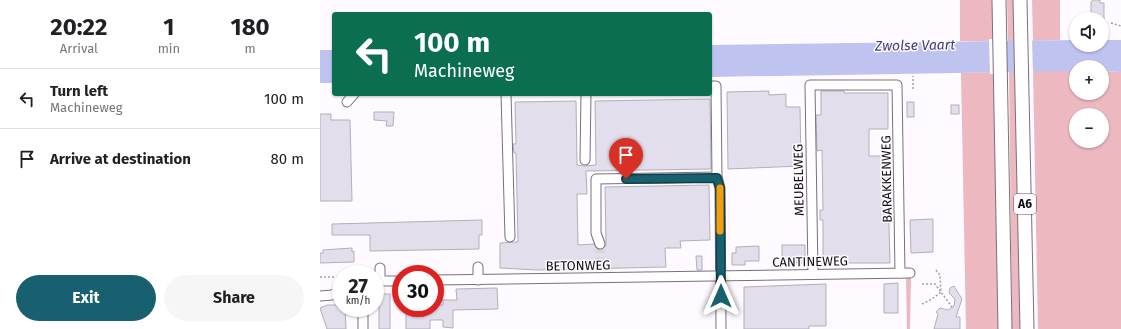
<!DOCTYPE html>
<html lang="en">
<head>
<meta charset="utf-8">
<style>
	body { margin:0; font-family:"Fira Sans",sans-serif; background:#f6f6f6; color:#202124; height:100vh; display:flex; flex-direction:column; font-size:15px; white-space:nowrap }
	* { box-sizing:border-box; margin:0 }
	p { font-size:13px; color:#757577 }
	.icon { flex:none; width:22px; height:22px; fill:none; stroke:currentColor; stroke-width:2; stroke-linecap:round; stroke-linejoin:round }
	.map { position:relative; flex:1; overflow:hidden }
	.sheet { display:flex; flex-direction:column; background:#fff; width:320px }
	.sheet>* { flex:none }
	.banner { position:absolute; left:12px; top:12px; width:380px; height:84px; border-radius:4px; box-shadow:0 1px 3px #0004; background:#0b6e4f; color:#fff; overflow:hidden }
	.controls { position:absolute; left:749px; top:12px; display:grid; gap:8px }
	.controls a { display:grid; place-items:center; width:40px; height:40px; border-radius:50%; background:#fff; box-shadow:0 1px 3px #0004; font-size:20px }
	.speed { position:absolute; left:12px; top:265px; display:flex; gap:8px; font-size:20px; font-weight:700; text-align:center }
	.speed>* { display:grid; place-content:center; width:52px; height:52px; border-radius:50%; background:#fff; box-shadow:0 1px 3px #0004; line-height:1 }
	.speed small { font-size:10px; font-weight:400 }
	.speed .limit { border:6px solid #d22; background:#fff; color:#111 }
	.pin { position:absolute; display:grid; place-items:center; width:34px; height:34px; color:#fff; margin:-41px -17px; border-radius:50% 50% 50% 0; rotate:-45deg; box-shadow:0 0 4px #0007 }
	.pin .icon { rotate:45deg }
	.me { position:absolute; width:44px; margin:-22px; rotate:0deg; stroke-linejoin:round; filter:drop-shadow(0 0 3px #0008) }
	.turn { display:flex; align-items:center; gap:14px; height:84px; padding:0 16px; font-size:18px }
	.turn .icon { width:52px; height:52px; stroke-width:2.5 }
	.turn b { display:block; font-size:28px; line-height:34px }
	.eta { display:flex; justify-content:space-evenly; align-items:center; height:68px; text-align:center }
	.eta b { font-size:24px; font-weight:700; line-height:28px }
	.primary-button { display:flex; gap:8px; margin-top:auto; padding:8px 16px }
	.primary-button a { flex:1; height:46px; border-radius:24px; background:#186070; color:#fff; font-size:16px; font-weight:700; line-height:46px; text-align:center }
	.primary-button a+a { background:#f6f6f6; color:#202124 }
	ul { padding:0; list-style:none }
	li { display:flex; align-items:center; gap:12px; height:60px; padding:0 16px; border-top:1px solid #e0e0e0 }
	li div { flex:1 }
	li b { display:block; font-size:15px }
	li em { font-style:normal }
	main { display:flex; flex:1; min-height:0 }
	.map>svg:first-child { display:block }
	.green { fill:#edb8c0; fill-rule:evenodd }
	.water { fill:#bfc3f0 }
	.pier { fill:#fefaff }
	.building { fill:#e3deec; stroke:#b3aebc }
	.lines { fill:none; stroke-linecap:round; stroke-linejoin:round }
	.minor-tunnel { stroke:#dad6db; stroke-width:9; stroke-dasharray:9 4.5; stroke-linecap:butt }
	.minor-casing { stroke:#7a707a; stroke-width:11 }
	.highway-casing { stroke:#7a707a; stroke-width:15 }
	.path { stroke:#a29fa3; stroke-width:1.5; stroke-dasharray:2 2; stroke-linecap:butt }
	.minor { stroke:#fff; stroke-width:9 }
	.highway { stroke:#fff; stroke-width:13 }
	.route-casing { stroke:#103e49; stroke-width:10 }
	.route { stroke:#186070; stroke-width:7 }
	.slow { stroke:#f59e0b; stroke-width:7 }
	.labels { text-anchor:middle; stroke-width:3; stroke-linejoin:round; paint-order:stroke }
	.shield { fill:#fefaff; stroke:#575458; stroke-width:1 }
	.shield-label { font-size:12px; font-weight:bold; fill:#100d10 }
	.street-label { font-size:13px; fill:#100d10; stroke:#fefaff }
	.water-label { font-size:14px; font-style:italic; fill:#404179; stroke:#fefaff }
</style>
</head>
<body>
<main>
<section class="sheet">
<div class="eta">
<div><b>20:22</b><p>Arrival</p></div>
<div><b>1</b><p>min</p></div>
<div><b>180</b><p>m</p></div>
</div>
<ul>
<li><svg class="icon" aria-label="left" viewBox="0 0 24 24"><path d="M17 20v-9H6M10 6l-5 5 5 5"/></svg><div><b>Turn left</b><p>Machineweg</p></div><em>100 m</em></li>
<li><svg class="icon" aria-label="arrive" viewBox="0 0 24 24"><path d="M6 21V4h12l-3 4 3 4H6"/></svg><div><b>Arrive at destination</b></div><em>80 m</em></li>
</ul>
<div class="primary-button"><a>Exit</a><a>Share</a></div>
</section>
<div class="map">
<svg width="801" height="329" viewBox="0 0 801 329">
	<rect width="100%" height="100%" fill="#fefaff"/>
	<g class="green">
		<path d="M640 0H676L677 41H640Z"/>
		<path d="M687 0H699L700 41H688Z"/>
		<path d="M712 0H740V40L713 41Z"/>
		<path d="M713 71H756V93H782V71L801 72V329H718ZM756 115H782V141H756Z"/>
		<path d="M677 72 682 329H646L641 73Z"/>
		<path d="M689 72H701L702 329H692Z"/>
		<path d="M586 277H591L590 329H587Z"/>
	</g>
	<g class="water">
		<path d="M756 40V45H782V40H801V72L782 71V67H756V71L390 77V45Z"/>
		<rect x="0" y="50" width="14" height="33"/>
	</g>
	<g class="pier">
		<path d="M669 39H686L687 74H670Z"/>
		<path d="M695 39H712L713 73 696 74Z"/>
	</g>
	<g class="building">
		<path d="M773 0H780V3H784V19H773V13H771V2Z"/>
		<path d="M449 91V95L466 94V107H480L481 166 408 169 407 92Z"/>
		<path d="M501 91H524V93H568V129H549V156H567L570 263H503V220H500V210H503L502 150 497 151 496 115H501Z"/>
		<path d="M390 99 391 169 266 171 267 194H257L258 245 274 244 279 250 284 248 286 245 285 187 389 185 390 240 360 241 361 248H345L346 267 217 270 180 268V243L198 242 196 153H194L193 144H196L195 102 256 101 257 165 265 166 276 165 275 101Z"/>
		<rect x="587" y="102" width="7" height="15"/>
		<rect x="631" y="105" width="8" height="9"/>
		<path d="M54 112H74L73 126H66L67 121 54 120Z"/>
		<path d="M0 114H11V120H30L32 201H0Z"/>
		<path d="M613 219V252L591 253 590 220Z"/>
		<path d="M162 220V235H159V249L50 251V235H12V224Z"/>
		<rect x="462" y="245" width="23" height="18"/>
		<path d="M439 246V261H425V265H412V253H416V247Z"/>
		<path d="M32 248V252L34 251V262L0 263V253H3V250Z"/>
		<path d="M376 256H382V270H377Z"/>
		<path d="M578 283V313H564V284Z"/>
		<path d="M506 284V326H489V329H424V287Z"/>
		<path d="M634 286 642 299 636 317H640V329H614L618 314 616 312 620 308 628 310 634 306 635 299 629 293 630 288Z"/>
		<path d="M177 288 178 309 133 310V328L123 327V320H110V329H86V311L115 310V305H123V300H137L136 289Z"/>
		<rect x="59" y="294" width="11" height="35"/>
		<path d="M7 305H21V308H25L26 329H7L0 308Z"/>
	</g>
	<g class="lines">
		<path class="minor-tunnel" d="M280 244V268"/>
		<defs>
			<g id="minor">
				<path d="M390 86H396L397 177 400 188 401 329"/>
				<path d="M186 94 190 237"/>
				<path d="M27 102 34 94"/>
				<path d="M265 160 266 94"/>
				<path d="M280 244 276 233V179L397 177"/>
				<path d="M158 267V280"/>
				<path d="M60 268V281"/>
				<path d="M493 274 490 85H577L580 273"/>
				<path d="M115 280 590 273"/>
				<path d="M55 281H81"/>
				<path d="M0 296 12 295 21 290"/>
				<path d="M43 308V329"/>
			</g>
			<g id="highway">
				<path d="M679 0 685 329"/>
				<path d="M700 0 707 329"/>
			</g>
		</defs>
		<use href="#minor" class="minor-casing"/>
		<use href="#highway" class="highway-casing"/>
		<g class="path">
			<path d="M791 23 801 26"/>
			<path d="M593 89V76"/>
			<path d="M0 277H21"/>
			<path d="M602 284H615L632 307"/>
			<path d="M602 304 612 299 621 292 620 275 615 269"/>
		</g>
		<use href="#minor" class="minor"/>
		<use href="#highway" class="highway"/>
	</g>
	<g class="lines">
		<defs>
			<path id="route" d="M306 179 397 178 400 188 401 296"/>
		</defs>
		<use href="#route" class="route-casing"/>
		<use href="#route" class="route"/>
		<path class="slow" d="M400 188V231"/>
	</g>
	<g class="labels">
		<rect class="shield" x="694" y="194" width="22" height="20" rx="3"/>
		<g class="shield-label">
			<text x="705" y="208">A6</text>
		</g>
		<g class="street-label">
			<text transform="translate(566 179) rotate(-91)" y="5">BARAKKENWEG</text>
			<text transform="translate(478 180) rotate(-91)" y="5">MEUBELWEG</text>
			<text transform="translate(490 261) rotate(-1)" y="5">CANTINEWEG</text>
			<text transform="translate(258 265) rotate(-1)" y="5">BETONWEG</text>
		</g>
		<g class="water-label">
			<text transform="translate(595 45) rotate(-1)" y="5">Zwolse Vaart</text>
		</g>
	</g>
</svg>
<div class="controls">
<a><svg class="icon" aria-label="sound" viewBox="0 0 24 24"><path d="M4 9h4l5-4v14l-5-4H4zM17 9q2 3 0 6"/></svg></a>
<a>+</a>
<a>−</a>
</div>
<div class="speed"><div>27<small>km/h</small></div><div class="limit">30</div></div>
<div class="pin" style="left:306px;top:179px;background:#d93025"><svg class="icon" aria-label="arrive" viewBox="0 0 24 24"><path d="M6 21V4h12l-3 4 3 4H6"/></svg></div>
<svg class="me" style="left:401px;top:296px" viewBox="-20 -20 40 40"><path d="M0-17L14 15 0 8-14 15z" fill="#186070" stroke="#fff" stroke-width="4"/></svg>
<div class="banner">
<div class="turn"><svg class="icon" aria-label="left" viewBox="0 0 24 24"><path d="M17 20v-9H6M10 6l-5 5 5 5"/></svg><div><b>100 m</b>Machineweg</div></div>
</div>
</div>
</main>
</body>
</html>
